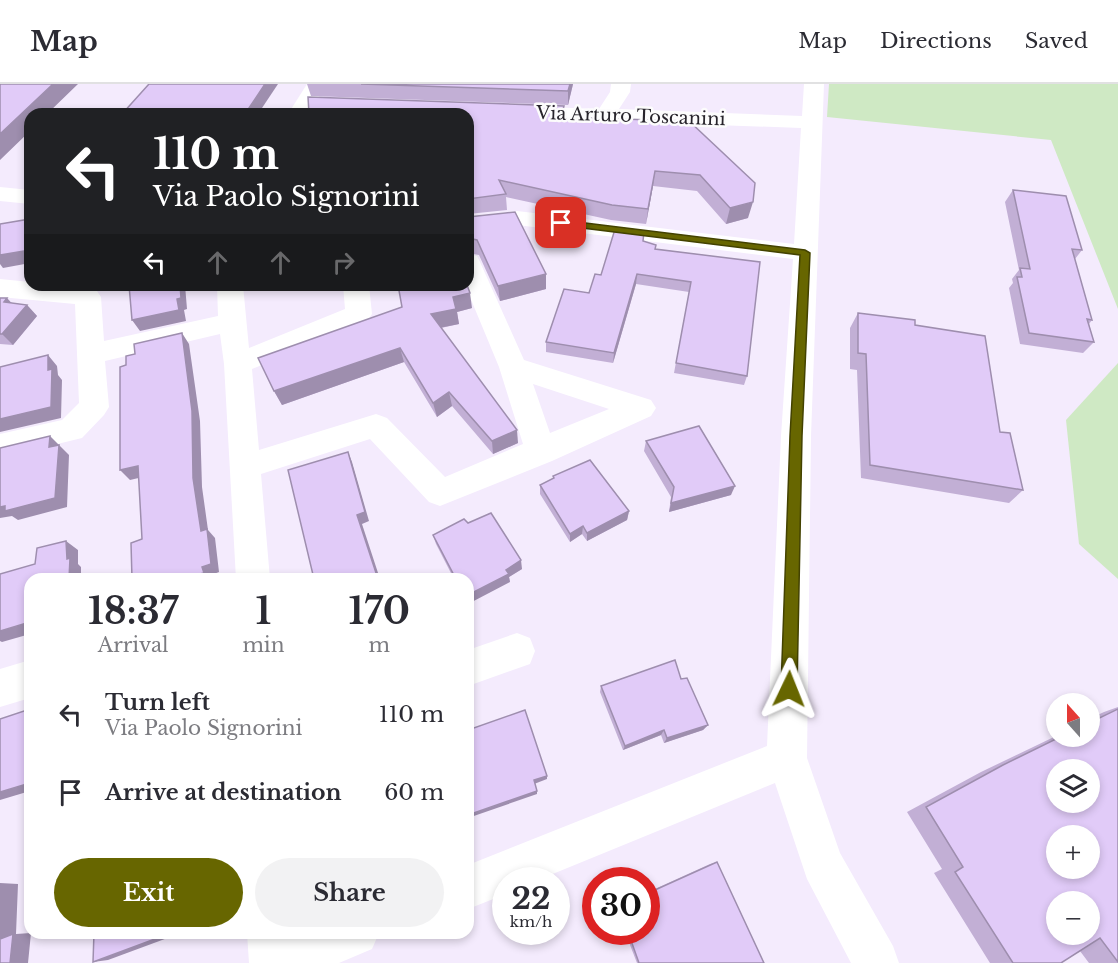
<!DOCTYPE html>
<html lang="en">
<head>
<meta charset="utf-8">
<style>
	body { margin:0; font-family:"Libre Baskerville",serif; background:#f2f2f3; color:#2b2b33; height:100vh; display:flex; flex-direction:column; font-size:22px; white-space:nowrap }
	* { box-sizing:border-box; margin:0 }
	p { font-size:20px; color:#7c7c81 }
	.icon { flex:none; width:33px; height:33px; fill:none; stroke:currentColor; stroke-width:2; stroke-linecap:round; stroke-linejoin:round }
	.map { position:relative; flex:1; overflow:hidden }
	.side { position:absolute; left:24px; top:489px; width:450px; height:366px; display:flex; flex-direction:column; background:#fff; border-radius:18px; box-shadow:0 3px 9px #0003 }
	.side>* { flex:none }
	.banner { position:absolute; left:24px; top:24px; width:450px; height:183px; border-radius:18px; box-shadow:0 3px 9px #0003; background:#202124; color:#fff; overflow:hidden }
	.needle { width:39px; rotate:339deg }
	.tools { position:absolute; left:1046px; top:609px; display:grid; gap:12px }
	.tools a { display:grid; place-items:center; width:54px; height:54px; border-radius:50%; background:#fff; box-shadow:0 3px 9px #0003; font-size:30px }
	.speed { position:absolute; left:492px; top:783px; display:flex; gap:12px; font-size:30px; font-weight:700; text-align:center }
	.speed>* { display:grid; place-content:center; width:78px; height:78px; border-radius:50%; background:#fff; box-shadow:0 3px 9px #0003; line-height:1 }
	.speed small { font-size:15px; font-weight:400 }
	.speed .limit { border:9px solid #d22; background:#fff; color:#111 }
	.pin { position:absolute; display:grid; place-items:center; width:51px; height:51px; color:#fff; margin:-26px; border-radius:12px; box-shadow:0 3px 9px #0006 }
	.me { position:absolute; width:66px; margin:-33px; rotate:2deg; stroke-linejoin:round; filter:drop-shadow(0 0 4px #0008) }
	.turn { display:flex; align-items:center; gap:21px; height:126px; padding:0 30px; font-size:27px }
	.turn .icon { width:78px; height:78px; stroke-width:2.5 }
	.turn b { display:block; font-size:42px; line-height:51px }
	.lanes { display:flex; align-items:center; height:57px; padding:0 30px; background:#0003; justify-content:center; gap:30px; direction:ltr }
	.lanes .off { opacity:.35 }
	.eta { display:flex; justify-content:space-evenly; align-items:center; height:102px; text-align:center }
	.eta b { font-size:36px; font-weight:700; line-height:42px }
	.button { display:flex; gap:12px; margin-top:auto; padding:12px 30px }
	.button a { flex:1; height:69px; border-radius:36px; background:#676600; color:#fff; font-size:24px; font-weight:700; line-height:69px; text-align:center }
	.button a+a { background:#f2f2f3; color:#2b2b33 }
	ul { padding:0; list-style:none }
	li { display:flex; align-items:center; gap:18px; height:78px; padding:0 30px }
	li div { flex:1 }
	li b { display:block; font-size:22px }
	li em { font-style:normal }
	header { display:flex; align-items:center; gap:36px; box-sizing:border-box; height:84px; padding:0 30px; background:#fff; border-bottom:2px solid #e1e1e2 }
	header strong { font-size:28px }
	nav { display:flex; gap:33px; margin-inline-start:auto; font-size:21px }
	.map>svg:first-child { display:block }
	.green { fill:#cfe9c4 }
	.lines { fill:none; stroke-linecap:round; stroke-linejoin:round }
	.minor { fill:#fff; fill-rule:evenodd }
	.wall { fill:#c2afd5 }
	.shaded-wall { fill:#9e8eae }
	.building { fill:#e1cbf8; stroke:#9e8eae; stroke-width:1.5; fill-rule:evenodd }
	.route { fill:#676600; stroke:#434200; stroke-width:1.5 }
	.labels { text-anchor:middle; stroke-width:5; stroke-linejoin:round; paint-order:stroke }
	.far-street-label { font-size:18px; fill:#27242b; stroke:#fcfcfc }
</style>
</head>
<body>
<header>
<strong>Map</strong>
<nav><a>Map</a><a>Directions</a><a>Saved</a></nav>
</header>
<div class="map">
<svg width="1118" height="879" viewBox="0 0 1118 879">
	<rect width="100%" height="100%" fill="#f4ebfd"/>
	<g class="green">
		<path d="M829 0H1118V225L1051 56 827 33Z"/>
		<path d="M1118 279V495L1079 460 1066 336Z"/>
	</g>
	<g class="lines">
		<g class="minor">
			<path d="M307 0H327L308 30H288Z"/>
			<path d="M611 0H631L630 8 619 25 802 32 804 0H824L811 352 807 674 840 769 893 862 899 879H851L807 795 775 699 538 796H506V810L468 825V781L767 662 781 352 793 175 517 141 468 146V132L517 127 794 160 801 44 519 34 512 32 509 28 512 24 519 22 599 25 610 8Z"/>
			<path d="M0 103 30 106V120L0 117Z"/>
			<path d="M468 170 477 172 480 178 524 276 651 316 656 324 651 332 552 377 440 422 429 418 370 355 261 390 270 495H236L224 280 220 250 105 277 109 323 104 331 82 354 0 374V350L62 336 79 319 75 220 0 213V195L30 198V201H55L97 207 101 213 104 257 218 232 217 201H243L249 264 345 225 343 201H369L372 230 368 236 252 285 259 366 376 330 387 334 445 393 523 360 499 283 465 201H468ZM533 300 609 325 550 349Z"/>
			<path d="M517 549 530 554 535 567 530 580 468 602V566Z"/>
			<path d="M30 576V614L0 623V585Z"/>
			<path d="M247 849H293V852L299 849H379L372 865 339 879H249Z"/>
		</g>
	</g>
	<g class="wall">
		<path d="M307 0H573L568 21 311 12Z"/>
		<path d="M468 30 564 37H689L748 134 726 140 697 107 653 102 646 140 611 136 506 113 507 126 468 130Z"/>
		<path d="M1013 106 1082 166 1075 175 1092 236 1089 240 1094 258 1083 269 1020 260 1009 204 1013 199 1012 195 1019 186 1005 118Z"/>
		<path d="M468 133 546 190V205L500 217 479 171 468 169Z"/>
		<path d="M643 158 656 161V165L760 178 747 292 744 301 674 289 689 208 636 200 613 279 546 268V258L589 209 601 191Z"/>
		<path d="M0 214 12 219 27 221 37 232 13 261 0 260Z"/>
		<path d="M402 223 472 224 457 228 459 240 441 244 518 359 493 370 452 322 437 333 404 278 282 321 274 307Z"/>
		<path d="M858 229 915 241 1000 348 1023 406 1009 419 861 394 857 286 850 285V244Z"/>
		<path d="M646 357 731 411 669 428 671 413 644 367Z"/>
		<path d="M553 392 629 427 627 436 587 457 582 450 570 458 540 410V401L553 394Z"/>
		<path d="M468 439 522 485 509 493 510 498 454 495 436 460 433 451Z"/>
		<path d="M601 602 708 641 703 646 664 659 661 651 623 666 600 608Z"/>
		<path d="M1118 623V879H1089L1080 867 1061 879H990L934 789 942 785 907 728 981 688 1056 652H1089V635L1104 628Z"/>
		<path d="M717 778 764 879H637L625 848H646V838H648L646 834V809L710 780Z"/>
	</g>
	<g class="shaded-wall">
		<path d="M53 0H78L47 30H30V47L0 76V50Z"/>
		<path d="M265 0H278L258 30H245Z"/>
		<path d="M570 0H573L568 21V7Z"/>
		<path d="M564 22V38L560 37Z"/>
		<path d="M655 87 653 102 646 140 648 125Z"/>
		<path d="M753 118 748 134 726 140 730 124Z"/>
		<path d="M30 166V179L3 184 0 180V171Z"/>
		<path d="M546 190V205L500 217 498 202Z"/>
		<path d="M637 190 636 200 613 279 614 269Z"/>
		<path d="M180 201H185L187 225 184 226 186 237 140 247 132 236 177 215Z"/>
		<path d="M470 209 472 224 457 228 459 240 434 245 431 230 453 213Z"/>
		<path d="M7 214 17 225 4 218Z"/>
		<path d="M27 221 37 232 13 261 2 250Z"/>
		<path d="M182 249 189 260 200 337 202 403 208 446 215 454 219 488 211 491 212 495H179L202 483 193 394Z"/>
		<path d="M400 264 404 278 282 321 274 307Z"/>
		<path d="M48 271 57 282 58 291 62 296 61 334 0 348V335L48 286Z"/>
		<path d="M449 308 452 322 437 333 433 319Z"/>
		<path d="M517 346 518 359 493 370 492 357Z"/>
		<path d="M50 352 69 371 67 423 18 436 12 432 0 434V423L49 363Z"/>
		<path d="M348 368 352 378 369 437 362 440 380 495H378L357 431Z"/>
		<path d="M138 382 147 392 130 396 120 386Z"/>
		<path d="M735 402 731 411 669 428 671 419Z"/>
		<path d="M629 427 627 436 587 457V449Z"/>
		<path d="M583 442 582 450 570 458V450Z"/>
		<path d="M66 457 78 466V480L81 483V495H69L67 475Z"/>
		<path d="M521 476 522 485 509 493 510 498 468 520V511Z"/>
		<path d="M30 538V550L2 558 0 557V547Z"/>
		<path d="M708 641 703 646 664 659 667 654Z"/>
		<path d="M664 646 661 651 623 666 625 662Z"/>
		<path d="M547 692V695L534 700V696Z"/>
		<path d="M30 699V707L0 716V708Z"/>
		<path d="M537 707V710L468 734V731Z"/>
		<path d="M0 799 18 800 16 850 31 849 28 879H10L0 856Z"/>
		<path d="M171 849H181L108 876 93 878Z"/>
	</g>
	<g class="building">
		<path d="M0 0H53L0 50Z"/>
		<path d="M149 0H265L245 30H122Z"/>
		<path d="M361 0H570L568 7Z"/>
		<path d="M308 13 564 22 560 37 586 34 689 37 755 99 753 118 730 124 700 91 655 87 648 125 612 121 499 96 506 110 468 115V30H309Z"/>
		<path d="M1013 106 1066 112 1082 166 1072 165 1092 236 1087 235 1094 258 1029 249 1017 193H1022L1020 184 1030 185Z"/>
		<path d="M515 128 546 190 498 202 477 156 468 154V133Z"/>
		<path d="M30 135V166L0 171V140Z"/>
		<path d="M615 145 644 148 643 157 656 161 655 165 760 178 747 292 676 279 691 198 637 190 614 269 546 258 564 205 589 209 595 190 601 191Z"/>
		<path d="M129 201H180L181 214 177 215 179 226 132 236Z"/>
		<path d="M398 201H467L470 209 453 213 456 225 431 230 517 346 492 357 449 308 433 319 400 264 274 307 258 274 402 223Z"/>
		<path d="M0 214H7L4 218 27 221 2 250H0Z"/>
		<path d="M858 229 915 236V241L985 252 1000 348 1010 349 1023 406 870 381 866 270 858 269Z"/>
		<path d="M182 249 192 327 193 394 201 447 207 445 211 480 202 483 204 489 179 495H132L131 459 142 455 138 382 120 386V283L126 281V272L135 270 134 260Z"/>
		<path d="M48 271V286L52 285 51 323 0 335V283Z"/>
		<path d="M699 342 735 402 671 419 674 403 646 357Z"/>
		<path d="M50 352 49 363 59 361 55 414 5 427V422L0 423V364Z"/>
		<path d="M348 368 365 428 357 431 378 495H314L288 386Z"/>
		<path d="M590 376 629 427 587 449 583 442 570 450 540 401 554 394 553 392Z"/>
		<path d="M491 429 521 476 506 486 509 490 468 511V495H456L433 451 464 435 468 439Z"/>
		<path d="M66 457 67 475 70 474 69 495H30V538L0 547V490L35 480 37 464Z"/>
		<path d="M675 576 681 595 687 594 708 641 667 654 664 646 625 662 601 602Z"/>
		<path d="M30 625V699L0 708V635Z"/>
		<path d="M1118 625V878L1100 854 1061 879H1013L955 788 963 783 926 723 1003 681 1062 652H1089V639ZM1056 686H1089V718H1056ZM1056 752H1089V784H1056ZM1056 818H1089V850H1056Z"/>
		<path d="M525 626 547 692 534 696 537 707 468 731V646Z"/>
		<path d="M717 778 764 879H639L628 848H646V841L652 839 646 825V810Z"/>
		<path d="M94 849H171L93 878Z"/>
		<path d="M13 850 10 879H0V855Z"/>
	</g>
	<path class="route" d="M561 136 805 166 810 169 802 352 797 605 795 611 789 613 783 611 781 605 790 352 800 171 558 141 557 139Z"/>
	<g class="labels">
		<g class="far-street-label">
			<text transform="translate(631 32) rotate(2)" y="6">Via Arturo Toscanini</text>
		</g>
	</g>
</svg>
<div class="tools">
<a><svg class="needle" viewBox="-14 -14 28 28"><path d="M0-13l5 13h-10z" fill="#e53935"/><path d="M0 13l5-13h-10z" fill="#7c7c81"/></svg></a>
<a><svg class="icon" aria-label="layers" viewBox="0 0 24 24"><path d="M12 4l9 5-9 5-9-5zM3 14l9 5 9-5"/></svg></a>
<a>+</a>
<a>−</a>
</div>
<div class="speed"><div>22<small>km/h</small></div><div class="limit">30</div></div>
<div class="pin" style="left:561px;top:139px;background:#d93025"><svg class="icon" aria-label="arrive" viewBox="0 0 24 24"><path d="M6 21V4h12l-3 4 3 4H6"/></svg></div>
<svg class="me" style="left:789px;top:605px" viewBox="-20 -20 40 40"><path d="M0-17L14 15 0 8-14 15z" fill="#676600" stroke="#fff" stroke-width="4"/></svg>
<div class="banner">
<div class="turn"><svg class="icon" aria-label="left" viewBox="0 0 24 24"><path d="M17 20v-9H6M10 6l-5 5 5 5"/></svg><div><b>110 m</b>Via Paolo Signorini</div></div>
<div class="lanes"><svg class="icon" aria-label="left" viewBox="0 0 24 24"><path d="M17 20v-9H6M10 6l-5 5 5 5"/></svg><svg class="icon off" aria-label="ahead" viewBox="0 0 24 24"><path d="M12 20V5M6 11l6-6 6 6"/></svg><svg class="icon off" aria-label="ahead" viewBox="0 0 24 24"><path d="M12 20V5M6 11l6-6 6 6"/></svg><svg class="icon off" aria-label="right" viewBox="0 0 24 24"><path d="M7 20v-9h11M14 6l5 5-5 5"/></svg></div>
</div>
<section class="side">
<div class="eta">
<div><b>18:37</b><p>Arrival</p></div>
<div><b>1</b><p>min</p></div>
<div><b>170</b><p>m</p></div>
</div>
<ul>
<li><svg class="icon" aria-label="left" viewBox="0 0 24 24"><path d="M17 20v-9H6M10 6l-5 5 5 5"/></svg><div><b>Turn left</b><p>Via Paolo Signorini</p></div><em>110 m</em></li>
<li><svg class="icon" aria-label="arrive" viewBox="0 0 24 24"><path d="M6 21V4h12l-3 4 3 4H6"/></svg><div><b>Arrive at destination</b></div><em>60 m</em></li>
</ul>
<div class="button"><a>Exit</a><a>Share</a></div>
</section>
</div>
</body>
</html>
